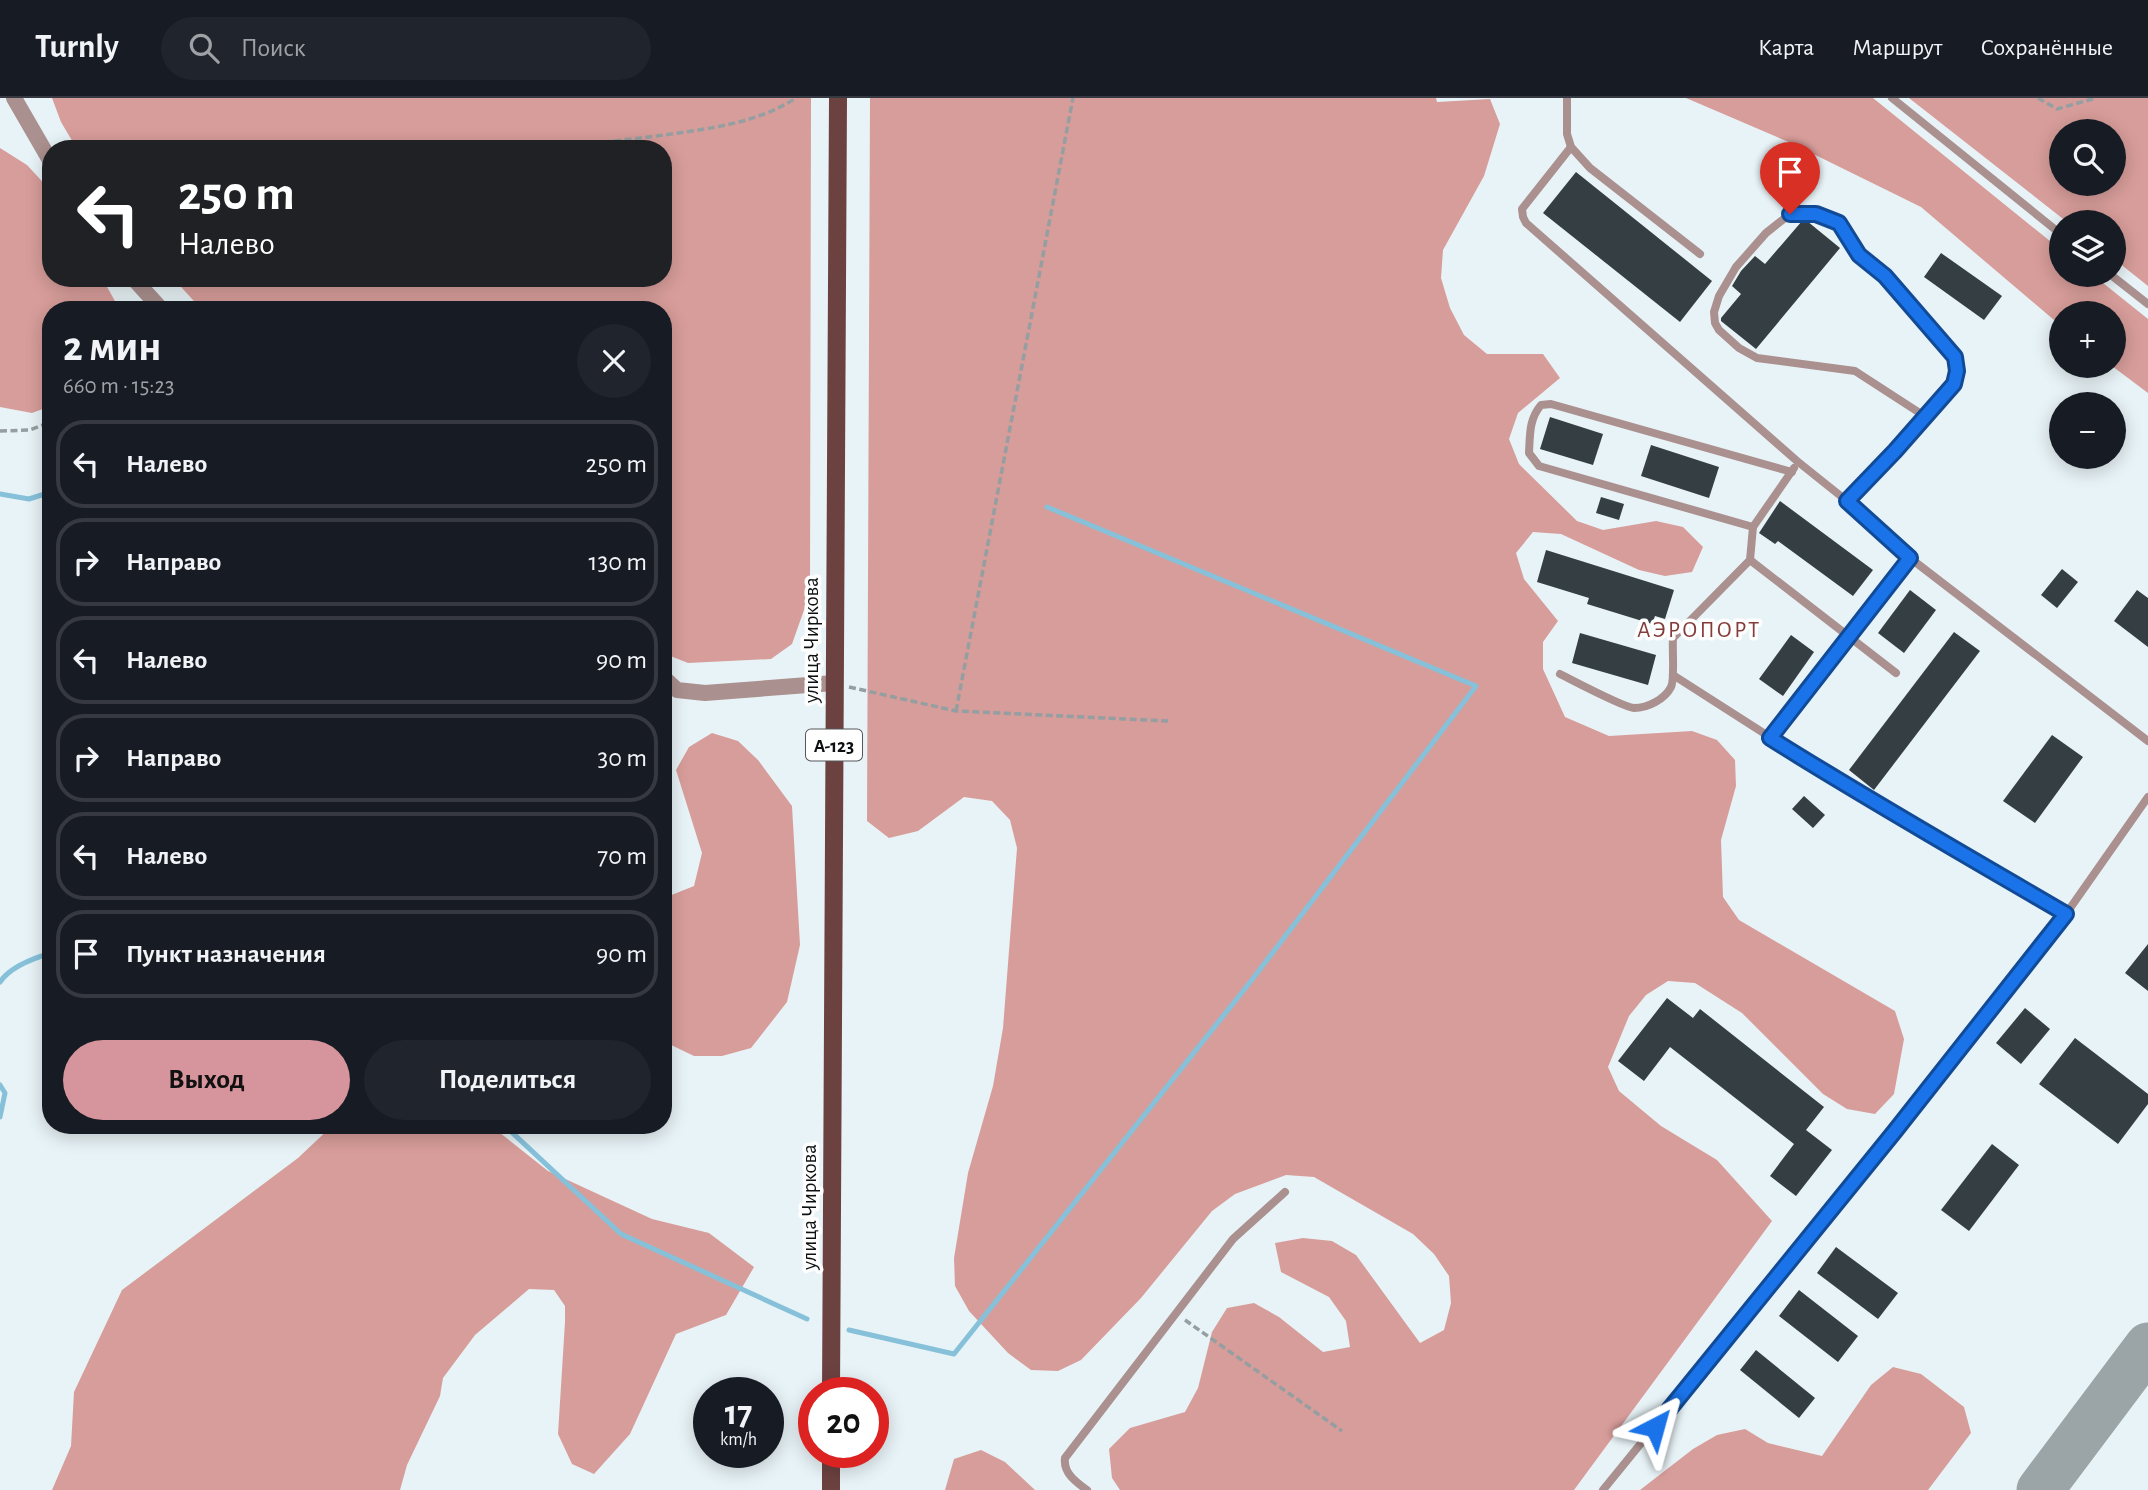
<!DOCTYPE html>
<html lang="ru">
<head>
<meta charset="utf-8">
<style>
	body { margin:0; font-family:"Alegreya Sans",sans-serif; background:#20242c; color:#f1f3f6; height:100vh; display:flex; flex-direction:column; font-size:26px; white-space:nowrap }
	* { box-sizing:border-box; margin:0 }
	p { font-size:23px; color:#9ea1a6 }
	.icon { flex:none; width:38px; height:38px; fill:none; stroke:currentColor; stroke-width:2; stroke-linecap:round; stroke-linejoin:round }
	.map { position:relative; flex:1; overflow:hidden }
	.sheet { position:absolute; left:42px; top:203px; width:630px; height:833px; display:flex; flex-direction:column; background:#171b24; border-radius:28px; box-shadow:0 4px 18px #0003 }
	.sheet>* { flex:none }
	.top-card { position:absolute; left:42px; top:42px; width:630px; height:147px; border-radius:28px; box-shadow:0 4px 18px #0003; background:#202124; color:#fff; overflow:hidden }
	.tools { position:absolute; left:2049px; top:21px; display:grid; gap:14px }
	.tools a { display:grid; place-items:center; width:77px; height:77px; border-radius:50%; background:#171b24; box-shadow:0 4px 18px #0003; font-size:35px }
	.speed { position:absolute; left:693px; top:1279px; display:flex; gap:14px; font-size:35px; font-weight:700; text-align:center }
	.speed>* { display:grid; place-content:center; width:91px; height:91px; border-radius:50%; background:#171b24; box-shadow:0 4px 18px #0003; line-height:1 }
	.speed small { font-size:18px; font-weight:400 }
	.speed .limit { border:10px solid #d22; background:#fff; color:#111 }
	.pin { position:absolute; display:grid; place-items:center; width:60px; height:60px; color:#fff; margin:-72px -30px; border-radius:50% 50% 50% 0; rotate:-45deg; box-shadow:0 0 7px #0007 }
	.pin .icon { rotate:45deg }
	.me { position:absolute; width:77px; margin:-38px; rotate:39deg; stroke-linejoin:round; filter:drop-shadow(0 0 5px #0008) }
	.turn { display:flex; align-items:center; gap:24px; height:147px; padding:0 21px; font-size:32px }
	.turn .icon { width:91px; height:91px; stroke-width:2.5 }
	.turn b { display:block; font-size:49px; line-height:60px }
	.round { display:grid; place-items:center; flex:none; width:74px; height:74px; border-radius:37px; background:#20242c }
	.overview { display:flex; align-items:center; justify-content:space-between; height:119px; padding:0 21px }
	h1 { font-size:42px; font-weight:700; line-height:52px }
	.action { display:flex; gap:14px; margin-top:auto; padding:14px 21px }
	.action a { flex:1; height:80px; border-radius:42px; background:#d6959c; color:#111; font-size:28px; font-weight:700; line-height:80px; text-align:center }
	.action a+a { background:#20242c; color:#f1f3f6 }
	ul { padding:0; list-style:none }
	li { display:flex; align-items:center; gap:21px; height:88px; margin:0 14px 10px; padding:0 7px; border:4px solid #363941; border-radius:28px }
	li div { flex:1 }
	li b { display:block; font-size:26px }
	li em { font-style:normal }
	header { display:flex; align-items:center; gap:42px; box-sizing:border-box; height:98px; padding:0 35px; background:#171b24; border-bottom:2px solid #363941 }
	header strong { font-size:33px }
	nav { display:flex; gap:38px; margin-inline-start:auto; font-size:24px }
	.search { width:490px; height:63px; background:#20242c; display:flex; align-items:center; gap:18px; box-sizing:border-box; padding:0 24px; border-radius:38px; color:#9ea1a6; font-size:26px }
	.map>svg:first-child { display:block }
	.forest { fill:#d79d9a; fill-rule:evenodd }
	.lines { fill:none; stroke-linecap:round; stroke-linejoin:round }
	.stream { stroke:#86c1d9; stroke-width:5 }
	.taxiway { stroke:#9ba4a6; stroke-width:47 }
	.building { fill:#353e42 }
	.path { stroke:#959ea0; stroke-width:3.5; stroke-dasharray:7 3.5; stroke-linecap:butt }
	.lane { stroke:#aa908e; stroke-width:8 }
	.street { stroke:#aa908e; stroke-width:16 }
	.primary { stroke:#6c4240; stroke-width:18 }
	.route-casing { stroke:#114b97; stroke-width:18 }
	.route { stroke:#1a73e8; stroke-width:12 }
	.labels { text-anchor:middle; stroke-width:7; stroke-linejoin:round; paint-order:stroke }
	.shield { fill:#fefefe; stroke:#555758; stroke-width:2 }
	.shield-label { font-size:19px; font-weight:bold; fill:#0c1011 }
	.street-label { font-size:21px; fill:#0c1011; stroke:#fefefe }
	.neighbourhood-label { font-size:23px; letter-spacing:2px; fill:#843c3b; stroke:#fefefe }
</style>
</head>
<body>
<header>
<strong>Turnly</strong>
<div class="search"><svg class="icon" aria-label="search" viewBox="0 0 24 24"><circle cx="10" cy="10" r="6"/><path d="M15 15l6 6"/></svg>Поиск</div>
<nav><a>Карта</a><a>Маршрут</a><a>Сохранённые</a></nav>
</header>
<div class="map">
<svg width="2148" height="1392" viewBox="0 0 2148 1392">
	<rect width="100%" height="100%" fill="#e8f3f7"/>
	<g class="forest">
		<path d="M52 0H811L810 495 792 546 771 561 688 565 663 555V212H202L173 180H663V51H77L61 24Z"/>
		<path d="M870 0H1436L1437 4 1490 1 1500 26 1484 78 1443 152 1441 180 1450 210 1464 237 1487 256H1543L1560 280 1518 315 1509 341 1519 366 1577 423 1603 432 1656 423 1683 429 1703 449 1692 474 1665 478 1639 472 1561 436 1533 434 1516 455 1524 481 1558 523 1543 544V571L1565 619 1609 638 1692 633 1717 642 1735 662 1736 688 1721 742 1723 799 1739 822 1895 913 1904 941 1894 996 1875 1016 1847 1011 1823 996 1742 915 1695 885 1668 883 1646 897 1629 918 1608 969 1619 993 1661 1028 1717 1062 1772 1123 1574 1392H1120L1112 1380 1109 1351 1130 1330 1185 1314 1198 1290 1212 1234 1227 1210 1254 1205 1279 1219 1323 1254 1350 1249 1346 1223 1329 1199 1281 1174 1275 1145 1303 1140 1332 1143 1356 1157 1420 1245 1444 1232 1451 1205 1449 1178 1434 1156 1413 1136 1314 1079 1286 1077 1235 1096 1212 1113 1141 1200 1081 1262 1058 1273 1031 1272 1008 1255 969 1213 955 1188 954 1160 968 1075 993 988 1003 930 1017 750 1010 722 992 703 964 699 918 733 889 740 867 723Z"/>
		<path d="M1686 0H1873L2061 152 2062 177H2093L2148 221V295L2112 268H2114V215H2062L2061 228 1921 109 1791 45Z"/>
		<path d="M1909 0H2148V188L2114 161V124H2067ZM2114 33V86H2062V33Z"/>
		<path d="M0 50 27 67 51 93V180H102L120 212H51V308L32 315 0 309Z"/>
		<path d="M712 635 738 643 758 662 792 708 800 847 787 904 751 950 722 958H694L669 946 663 941V792L669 798 694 788 702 755 676 672 689 649Z"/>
		<path d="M333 1027H490L548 1073 652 1121 709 1135 754 1169 726 1217 676 1236 630 1336 594 1376 572 1366 558 1336 565 1224V1208L554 1192 529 1191 475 1237 443 1280 440 1298 407 1367 400 1392H52L71 1348 74 1294 122 1192 298 1060Z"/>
		<path d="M1893 1269 1921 1276 1964 1309 1971 1335 1928 1392H1640L1693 1351 1717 1337 1745 1331 1768 1345 1822 1358 1871 1287Z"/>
		<path d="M981 1352 1005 1364 1035 1392H945L954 1361Z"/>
	</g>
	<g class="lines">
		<g class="stream">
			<path d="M0 396 29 401 51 394"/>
			<path d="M0 884C10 869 34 860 51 855"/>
			<path d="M0 987 5 995 0 1019"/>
			<path d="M504 1027 621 1136 807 1221"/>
			<path d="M849 1232 954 1256 1251 883 1476 588 1047 409"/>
		</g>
		<path class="taxiway" d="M2040 1392 2148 1248"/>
	</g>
	<g class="building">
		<path d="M1576 74 1712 183 1680 224 1543 115Z"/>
		<path d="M1802 123H1807L1840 150 1756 251 1721 223V220L1741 196 1732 188 1741 173 1755 158 1765 166Z"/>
		<path d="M1941 155 2002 198 1984 222 1924 179Z"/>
		<path d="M1550 319 1603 336 1593 367 1540 351Z"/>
		<path d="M1651 347 1719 369 1709 400 1641 378Z"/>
		<path d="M1601 399 1624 406 1619 422 1596 415Z"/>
		<path d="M1780 403 1873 472 1853 498 1778 443 1775 446 1759 435Z"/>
		<path d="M1546 452 1674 492 1665 521 1655 518 1652 526 1587 506 1589 500 1537 484Z"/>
		<path d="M2062 471 2078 484 2057 510 2041 497Z"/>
		<path d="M1910 492 1936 512 1904 555 1878 535Z"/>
		<path d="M2137 492 2148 500V549L2114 523Z"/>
		<path d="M1954 534 1980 553 1874 692 1849 672Z"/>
		<path d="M1580 535 1656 557 1648 587 1572 565Z"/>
		<path d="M1791 537 1814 554 1783 598 1759 581Z"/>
		<path d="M2052 637 2083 659 2035 725 2003 703Z"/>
		<path d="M1804 698 1825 717 1813 730 1792 711Z"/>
		<path d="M2148 846V893L2125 875Z"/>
		<path d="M1667 900 1693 920 1700 911 1824 1009 1806 1032 1832 1052 1796 1098 1770 1078 1794 1046 1670 949 1644 983 1618 963Z"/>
		<path d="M2025 910 2050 931 2021 966 1996 945Z"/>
		<path d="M2075 940 2148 996V1006L2118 1046 2039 986Z"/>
		<path d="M1992 1046 2019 1067 1969 1133 1941 1112Z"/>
		<path d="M1836 1149 1898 1195 1878 1221 1817 1175Z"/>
		<path d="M1799 1192 1858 1238 1838 1264 1779 1218Z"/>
		<path d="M1756 1252 1815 1300 1799 1320 1740 1272Z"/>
	</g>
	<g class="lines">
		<g class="path">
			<path d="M2038 0 2057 11 2096 0"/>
			<path d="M541 51C585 46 628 42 671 36 714 30 759 24 796 0"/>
			<path d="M0 333 30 332 51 324"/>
			<path d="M849 589 956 613 1168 623"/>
			<path d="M956 613 1073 0"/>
			<path d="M1185 1222 1342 1333"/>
		</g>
		<g class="lane">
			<path d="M1567 0V36L1571 49 1590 70 1700 156"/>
			<path d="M1892 0 2062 137"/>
			<path d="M1571 49 1522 111 1523 119 1526 125 1797 363 1847 403 1910 460 2148 643"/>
			<path d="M2111 177 2148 206"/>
			<path d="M1847 403 1895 353 1954 286 1957 273 1955 259 1885 178 1859 157 1839 125 1816 116H1790L1766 135 1736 169 1719 198 1714 214 1715 225 1719 232 1739 250 1757 260 1855 273 1926 319"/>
			<path d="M1753 429 1539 368 1529 355C1530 337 1529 321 1541 307L1551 306 1792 374"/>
			<path d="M1750 462 1896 575"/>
			<path d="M1560 576C1574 583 1623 609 1634 610 1648 610 1665 601 1671 589 1675 582 1672 551 1673 540L1750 462 1753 429 1794 370"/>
			<path d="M1673 577 1868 702 1922 731 2066 816"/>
			<path d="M1770 640 1910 460"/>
			<path d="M1087 1392C1076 1384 1063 1375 1065 1360L1233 1141 1285 1094"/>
			<path d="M1603 1392 1895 1033 2066 816 2148 699"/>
		</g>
		<g class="street">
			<path d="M14 0 51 64"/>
			<path d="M133 180 162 212"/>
			<path d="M663 579 677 592 705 595 834 585"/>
		</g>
		<g class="primary">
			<path d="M831 1295 838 0"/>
			<path d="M831 1392V1354"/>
		</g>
	</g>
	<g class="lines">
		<defs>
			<path id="route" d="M1655 1329 1895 1033 2066 816C1967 758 1867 701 1770 640L1910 460 1847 403 1895 353 1954 286 1957 273 1955 259 1885 178 1859 157 1839 125 1816 116H1790"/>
		</defs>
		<use href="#route" class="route-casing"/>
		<use href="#route" class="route"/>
	</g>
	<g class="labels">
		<rect class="shield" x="806" y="631.5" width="56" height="31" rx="5"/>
		<g class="shield-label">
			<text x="834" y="654">А-123</text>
		</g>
		<g class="street-label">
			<text transform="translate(811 542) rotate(-90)" y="7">улица Чиркова</text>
			<text transform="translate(809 1109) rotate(-90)" y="7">улица Чиркова</text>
		</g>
		<g class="neighbourhood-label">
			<text x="1699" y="539">АЭРОПОРТ</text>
		</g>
	</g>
</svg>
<div class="tools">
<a><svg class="icon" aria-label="search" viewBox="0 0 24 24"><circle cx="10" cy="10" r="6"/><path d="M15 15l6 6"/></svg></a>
<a><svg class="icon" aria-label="layers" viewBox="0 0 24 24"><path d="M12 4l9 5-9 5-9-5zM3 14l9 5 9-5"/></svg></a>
<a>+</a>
<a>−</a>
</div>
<div class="speed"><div>17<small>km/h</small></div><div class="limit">20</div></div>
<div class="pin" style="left:1790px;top:116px;background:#d93025"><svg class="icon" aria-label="arrive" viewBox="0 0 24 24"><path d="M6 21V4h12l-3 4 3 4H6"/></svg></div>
<svg class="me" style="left:1655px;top:1329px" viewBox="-20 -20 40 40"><path d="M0-17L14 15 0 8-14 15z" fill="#1a73e8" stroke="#fff" stroke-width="4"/></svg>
<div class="top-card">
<div class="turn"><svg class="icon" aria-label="left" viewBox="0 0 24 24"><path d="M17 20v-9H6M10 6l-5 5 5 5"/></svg><div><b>250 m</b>Налево</div></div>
</div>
<section class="sheet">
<div class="overview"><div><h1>2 мин</h1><p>660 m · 15:23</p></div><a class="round"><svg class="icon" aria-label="close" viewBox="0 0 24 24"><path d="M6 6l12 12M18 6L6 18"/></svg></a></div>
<ul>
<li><svg class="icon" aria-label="left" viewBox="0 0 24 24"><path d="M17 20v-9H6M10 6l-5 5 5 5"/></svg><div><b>Налево</b></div><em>250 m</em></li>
<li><svg class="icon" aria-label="right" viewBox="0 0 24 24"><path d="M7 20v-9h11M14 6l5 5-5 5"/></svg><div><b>Направо</b></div><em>130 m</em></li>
<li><svg class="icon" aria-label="left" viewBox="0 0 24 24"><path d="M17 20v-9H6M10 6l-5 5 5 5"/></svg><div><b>Налево</b></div><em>90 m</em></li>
<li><svg class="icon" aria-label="right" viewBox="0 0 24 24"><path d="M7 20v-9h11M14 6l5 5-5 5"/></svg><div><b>Направо</b></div><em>30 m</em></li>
<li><svg class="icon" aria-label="left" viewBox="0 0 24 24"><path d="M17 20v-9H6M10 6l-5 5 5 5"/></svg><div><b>Налево</b></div><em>70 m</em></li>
<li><svg class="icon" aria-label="arrive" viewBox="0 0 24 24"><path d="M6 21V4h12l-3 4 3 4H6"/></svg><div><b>Пункт назначения</b></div><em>90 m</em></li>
</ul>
<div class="action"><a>Выход</a><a>Поделиться</a></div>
</section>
</div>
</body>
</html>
